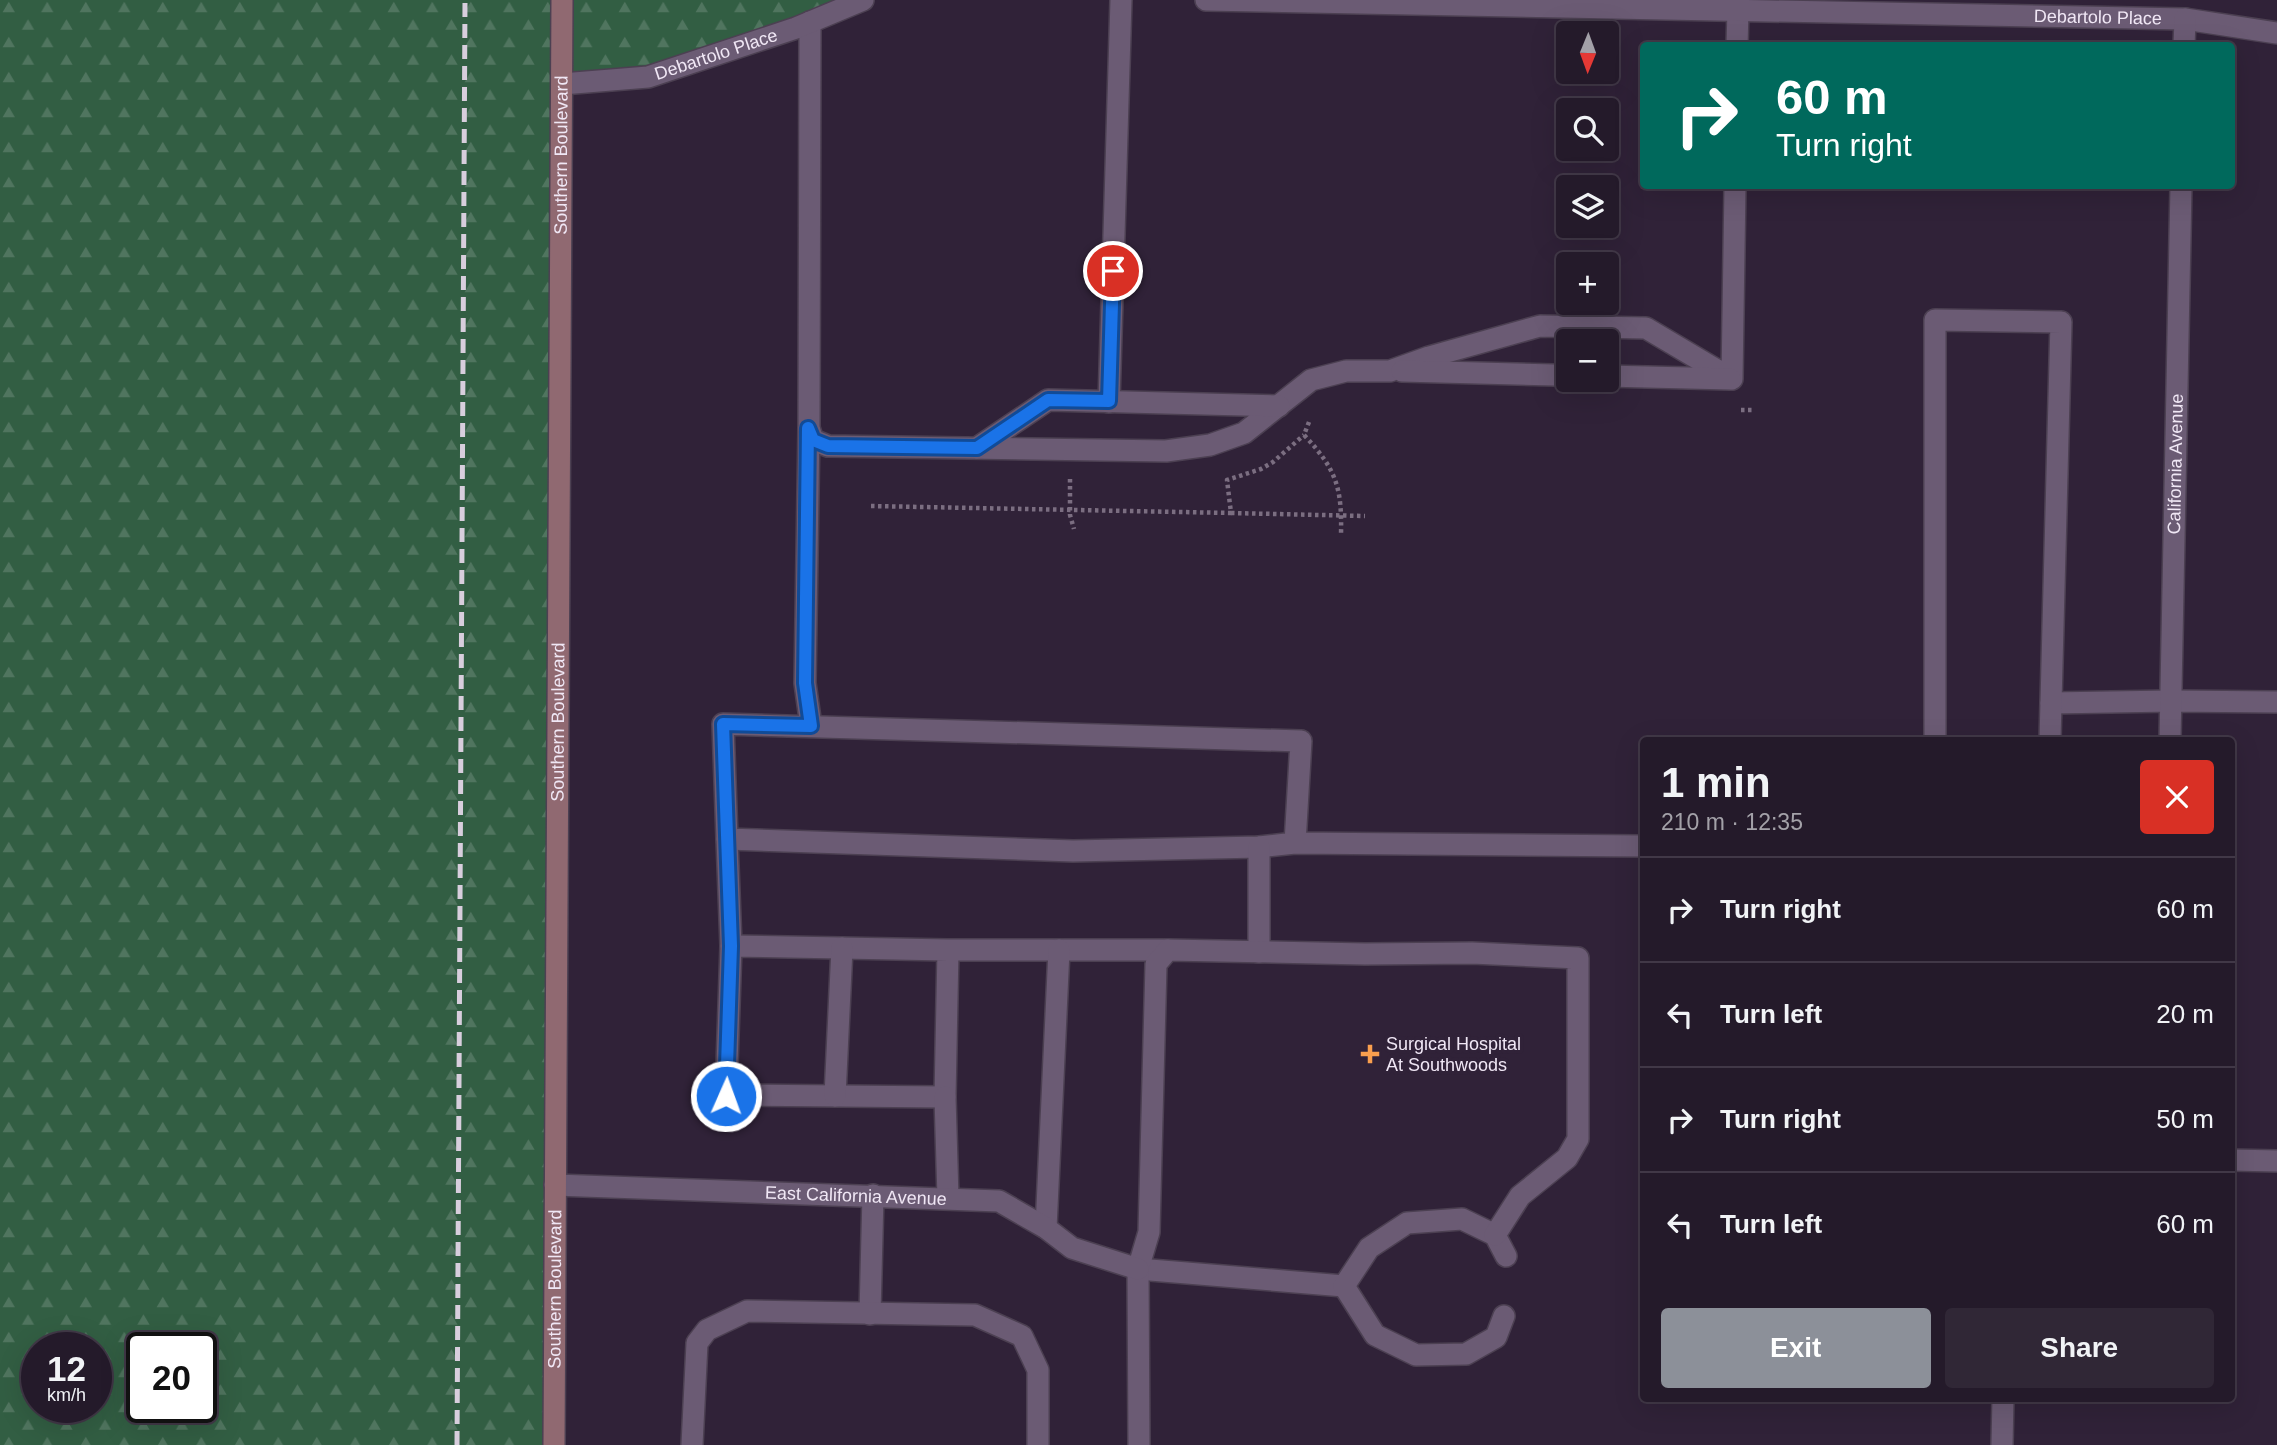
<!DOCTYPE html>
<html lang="en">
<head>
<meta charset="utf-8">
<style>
	body { margin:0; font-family:Arial,sans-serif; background:#302736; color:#f1f3f6; height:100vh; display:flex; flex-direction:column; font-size:26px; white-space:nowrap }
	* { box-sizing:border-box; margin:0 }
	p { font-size:23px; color:#a3a1a8 }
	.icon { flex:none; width:38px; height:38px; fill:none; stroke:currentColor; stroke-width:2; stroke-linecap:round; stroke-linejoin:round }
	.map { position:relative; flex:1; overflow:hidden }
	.sheet { position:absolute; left:1640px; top:737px; width:595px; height:665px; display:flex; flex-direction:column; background:#241a2a; border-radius:7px; box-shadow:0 7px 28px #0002,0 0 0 2px #413847 }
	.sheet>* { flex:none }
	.hud { position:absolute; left:1640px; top:42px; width:595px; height:147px; border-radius:7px; box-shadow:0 7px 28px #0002,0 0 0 2px #413847; background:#00695c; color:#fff; overflow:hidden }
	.needle { width:46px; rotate:181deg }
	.buttons { position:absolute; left:1556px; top:21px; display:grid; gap:14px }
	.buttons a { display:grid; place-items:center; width:63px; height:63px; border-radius:7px; background:#241a2a; box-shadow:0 7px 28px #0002,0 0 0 2px #413847; font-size:35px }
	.speed { position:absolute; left:21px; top:1332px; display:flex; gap:14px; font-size:35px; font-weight:700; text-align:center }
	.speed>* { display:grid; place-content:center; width:91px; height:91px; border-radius:50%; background:#241a2a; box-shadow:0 7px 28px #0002,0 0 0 2px #413847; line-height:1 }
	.speed small { font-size:18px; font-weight:400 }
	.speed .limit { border:4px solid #111; border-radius:10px; background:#fff; color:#111 }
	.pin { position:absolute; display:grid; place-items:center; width:60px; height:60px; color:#fff; margin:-30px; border:4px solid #fff; border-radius:50%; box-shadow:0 2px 7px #0007 }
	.me { position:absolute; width:77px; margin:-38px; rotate:2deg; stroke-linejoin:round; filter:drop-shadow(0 0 5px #0008) }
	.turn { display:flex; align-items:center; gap:24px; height:147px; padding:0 21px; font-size:32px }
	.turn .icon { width:91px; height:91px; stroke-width:2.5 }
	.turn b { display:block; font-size:49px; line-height:60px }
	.round { display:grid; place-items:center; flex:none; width:74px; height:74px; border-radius:7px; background:#302736 }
	.headline { display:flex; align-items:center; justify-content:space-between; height:119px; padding:0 21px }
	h1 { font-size:42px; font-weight:700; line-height:52px }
	.primary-button { display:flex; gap:14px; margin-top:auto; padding:14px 21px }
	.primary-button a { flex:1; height:80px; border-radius:7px; background:#8c9099; color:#fff; font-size:28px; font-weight:700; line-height:80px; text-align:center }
	.primary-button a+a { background:#302736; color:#f1f3f6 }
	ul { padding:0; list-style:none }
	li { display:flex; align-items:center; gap:21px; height:105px; padding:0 21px; border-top:2px solid #413847 }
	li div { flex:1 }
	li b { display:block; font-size:26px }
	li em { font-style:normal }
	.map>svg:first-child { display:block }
	.forest { fill:url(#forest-firs); fill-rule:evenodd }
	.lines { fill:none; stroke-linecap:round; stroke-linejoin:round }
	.lane-casing { stroke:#4c4052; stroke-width:24 }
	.street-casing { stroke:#4c4052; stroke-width:24 }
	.secondary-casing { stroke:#4c4052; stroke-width:24 }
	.path { stroke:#7b6e81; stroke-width:4.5; stroke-dasharray:3.5 3.5; stroke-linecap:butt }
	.lane { stroke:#6b5b74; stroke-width:21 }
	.street { stroke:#6b5b74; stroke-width:21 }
	.secondary { stroke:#906971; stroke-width:21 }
	.rail { stroke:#d8cedd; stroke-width:5; stroke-dasharray:14 7; stroke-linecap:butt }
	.route-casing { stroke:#114b97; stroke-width:18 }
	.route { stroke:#1a73e8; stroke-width:12 }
	.poi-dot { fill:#fa9f4e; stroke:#302238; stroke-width:2.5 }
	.labels { text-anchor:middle; stroke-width:7; stroke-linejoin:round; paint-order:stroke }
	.street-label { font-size:18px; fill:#f0e7f5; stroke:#302238 }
	.poi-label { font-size:18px; fill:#f0e7f5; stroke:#302238; text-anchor:start }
</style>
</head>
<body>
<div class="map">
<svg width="2277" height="1445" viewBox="0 0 2277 1445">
	<defs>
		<pattern id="forest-firs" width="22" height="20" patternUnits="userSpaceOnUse" patternTransform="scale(1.75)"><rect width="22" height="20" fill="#325e43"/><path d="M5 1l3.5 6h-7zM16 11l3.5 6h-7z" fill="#50755f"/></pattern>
	</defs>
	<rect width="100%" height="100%" fill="#302238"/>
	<path class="forest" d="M0 0H863L648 77 563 84 554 1445H0ZM37 1348H96V1407H37ZM142 1348H201V1407H142Z"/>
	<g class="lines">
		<defs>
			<g id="lane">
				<path d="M810 22 809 428 813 440 828 446 1166 451 1210 445 1244 433 1311 380 1346 371H1390L1429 357 1540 326 1646 328 1732 379 1735 186"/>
				<path d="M1737 46 1738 10"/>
				<path d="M1402 371 1554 375"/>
				<path d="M1606 376 1730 379"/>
				<path d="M1109 402 1121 0"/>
				<path d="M809 428 805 683 811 726"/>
				<path d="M977 448 1048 400 1279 406"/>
				<path d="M2051 703 2171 701 2277 702"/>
				<path d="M1935 740V320L2061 322 2050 740"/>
				<path d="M727 839 731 946"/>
				<path d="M1295 843 1301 741 723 724 727 839 1073 851 1259 847 1295 843 1643 846"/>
				<path d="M1259 847V952"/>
				<path d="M948 950 945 1097 726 1095 731 946 948 950H1168"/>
				<path d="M835 1096 842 948"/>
				<path d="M945 1097 948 1198"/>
				<path d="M1046 1228 1059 950"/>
				<path d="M1138 1269 1344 1286"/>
				<path d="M870 1314 873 1195"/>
				<path d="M1504 1316 1496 1337 1466 1354 1416 1355 1375 1335 1344 1286 1369 1248 1407 1223 1462 1219 1495 1235 1506 1256"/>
				<path d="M692 1445 697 1343 707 1330 747 1311 975 1315 1022 1336 1038 1370V1445"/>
				<path d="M1139 1445 1138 1269 1149 1232 1156 964 1168 950 1365 954 1472 953 1578 958V1139L1567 1158 1520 1196 1495 1235"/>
			</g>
			<g id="street">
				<path id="s1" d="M1206 0 2185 19 2277 33"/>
				<path d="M2184 46 2185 19"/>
				<path id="s2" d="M562 84 648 77 796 28 863 0"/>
				<path id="s3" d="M2170 740 2181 186"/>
				<path d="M2231 1160 2277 1161"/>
				<path id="s4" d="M555 1185 999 1201 1046 1228 1072 1248 1138 1269"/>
				<path d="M2002 1445 2003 1398"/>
			</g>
			<g id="secondary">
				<path id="s5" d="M554 1445 562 0"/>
			</g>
		</defs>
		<use href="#lane" class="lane-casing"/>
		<use href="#street" class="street-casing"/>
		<use href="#secondary" class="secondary-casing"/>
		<g class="path">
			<path d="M1741 410H1754"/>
			<path d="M1309 422 1304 435C1337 470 1342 488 1341 535"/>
			<path d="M1070 479V515L1074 529"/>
			<path d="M871 506 1231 513 1227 480 1261 469 1273 462 1304 435"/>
			<path d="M1231 513 1365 516"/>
		</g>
		<use href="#lane" class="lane"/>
		<use href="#street" class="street"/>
		<use href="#secondary" class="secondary"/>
		<path class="rail" d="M457 1445 465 0"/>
	</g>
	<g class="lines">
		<defs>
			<path id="route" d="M726 1096 731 946 723 724 811 726 805 683 808 428 813 440 828 446 977 448 1048 400 1109 401 1113 271"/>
		</defs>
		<use href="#route" class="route-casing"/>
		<use href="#route" class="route"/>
	</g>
	<path class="poi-dot" d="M1366.5 1043.5h7v7h7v7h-7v7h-7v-7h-7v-7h7z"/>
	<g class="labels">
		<g class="street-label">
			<text dy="6" stroke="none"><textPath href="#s1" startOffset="892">Debartolo Place</textPath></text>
			<text dy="6" stroke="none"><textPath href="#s2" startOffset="158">Debartolo Place</textPath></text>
			<text dy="6" stroke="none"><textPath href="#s5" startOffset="1290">Southern Boulevard</textPath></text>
			<text dy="6" stroke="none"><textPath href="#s3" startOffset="276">California Avenue</textPath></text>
			<text dy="6" stroke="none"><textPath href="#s5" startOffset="723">Southern Boulevard</textPath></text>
			<text dy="6" stroke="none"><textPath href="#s4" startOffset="301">East California Avenue</textPath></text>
			<text dy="6" stroke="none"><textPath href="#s5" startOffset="156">Southern Boulevard</textPath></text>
		</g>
		<g class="poi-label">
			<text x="1386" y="1050">Surgical Hospital<tspan x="1386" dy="21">At Southwoods</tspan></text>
		</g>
	</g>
</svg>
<div class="buttons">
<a><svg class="needle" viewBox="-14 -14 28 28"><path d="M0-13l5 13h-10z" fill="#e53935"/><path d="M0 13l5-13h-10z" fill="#a3a1a8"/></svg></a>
<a><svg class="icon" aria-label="search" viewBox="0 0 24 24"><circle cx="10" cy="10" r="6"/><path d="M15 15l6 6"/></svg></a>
<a><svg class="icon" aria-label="layers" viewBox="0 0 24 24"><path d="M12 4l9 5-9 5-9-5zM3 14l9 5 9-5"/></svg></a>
<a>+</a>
<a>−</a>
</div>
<div class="speed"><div>12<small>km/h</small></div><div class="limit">20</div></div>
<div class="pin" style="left:1113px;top:271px;background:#d93025"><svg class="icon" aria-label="arrive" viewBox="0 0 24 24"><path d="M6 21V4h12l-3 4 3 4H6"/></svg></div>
<svg class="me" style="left:726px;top:1096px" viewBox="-20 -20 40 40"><circle r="17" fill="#1a73e8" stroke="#fff" stroke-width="3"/><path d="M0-11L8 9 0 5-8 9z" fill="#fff"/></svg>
<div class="hud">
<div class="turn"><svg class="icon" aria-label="right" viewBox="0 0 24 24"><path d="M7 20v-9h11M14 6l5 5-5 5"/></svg><div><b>60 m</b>Turn right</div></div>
</div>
<section class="sheet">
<div class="headline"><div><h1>1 min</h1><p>210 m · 12:35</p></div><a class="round" style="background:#d93025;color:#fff"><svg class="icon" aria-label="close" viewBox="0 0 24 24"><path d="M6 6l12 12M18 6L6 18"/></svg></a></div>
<ul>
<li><svg class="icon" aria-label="right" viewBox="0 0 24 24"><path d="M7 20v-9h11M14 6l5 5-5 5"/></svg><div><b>Turn right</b></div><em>60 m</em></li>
<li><svg class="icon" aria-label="left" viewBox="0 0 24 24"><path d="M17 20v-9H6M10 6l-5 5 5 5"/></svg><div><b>Turn left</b></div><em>20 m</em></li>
<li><svg class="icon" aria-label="right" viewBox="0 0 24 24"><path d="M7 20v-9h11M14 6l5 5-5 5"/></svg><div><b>Turn right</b></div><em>50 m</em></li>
<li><svg class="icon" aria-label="left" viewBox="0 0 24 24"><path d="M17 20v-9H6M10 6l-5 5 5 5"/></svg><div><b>Turn left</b></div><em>60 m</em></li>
</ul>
<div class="primary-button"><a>Exit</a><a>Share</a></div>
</section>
</div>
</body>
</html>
